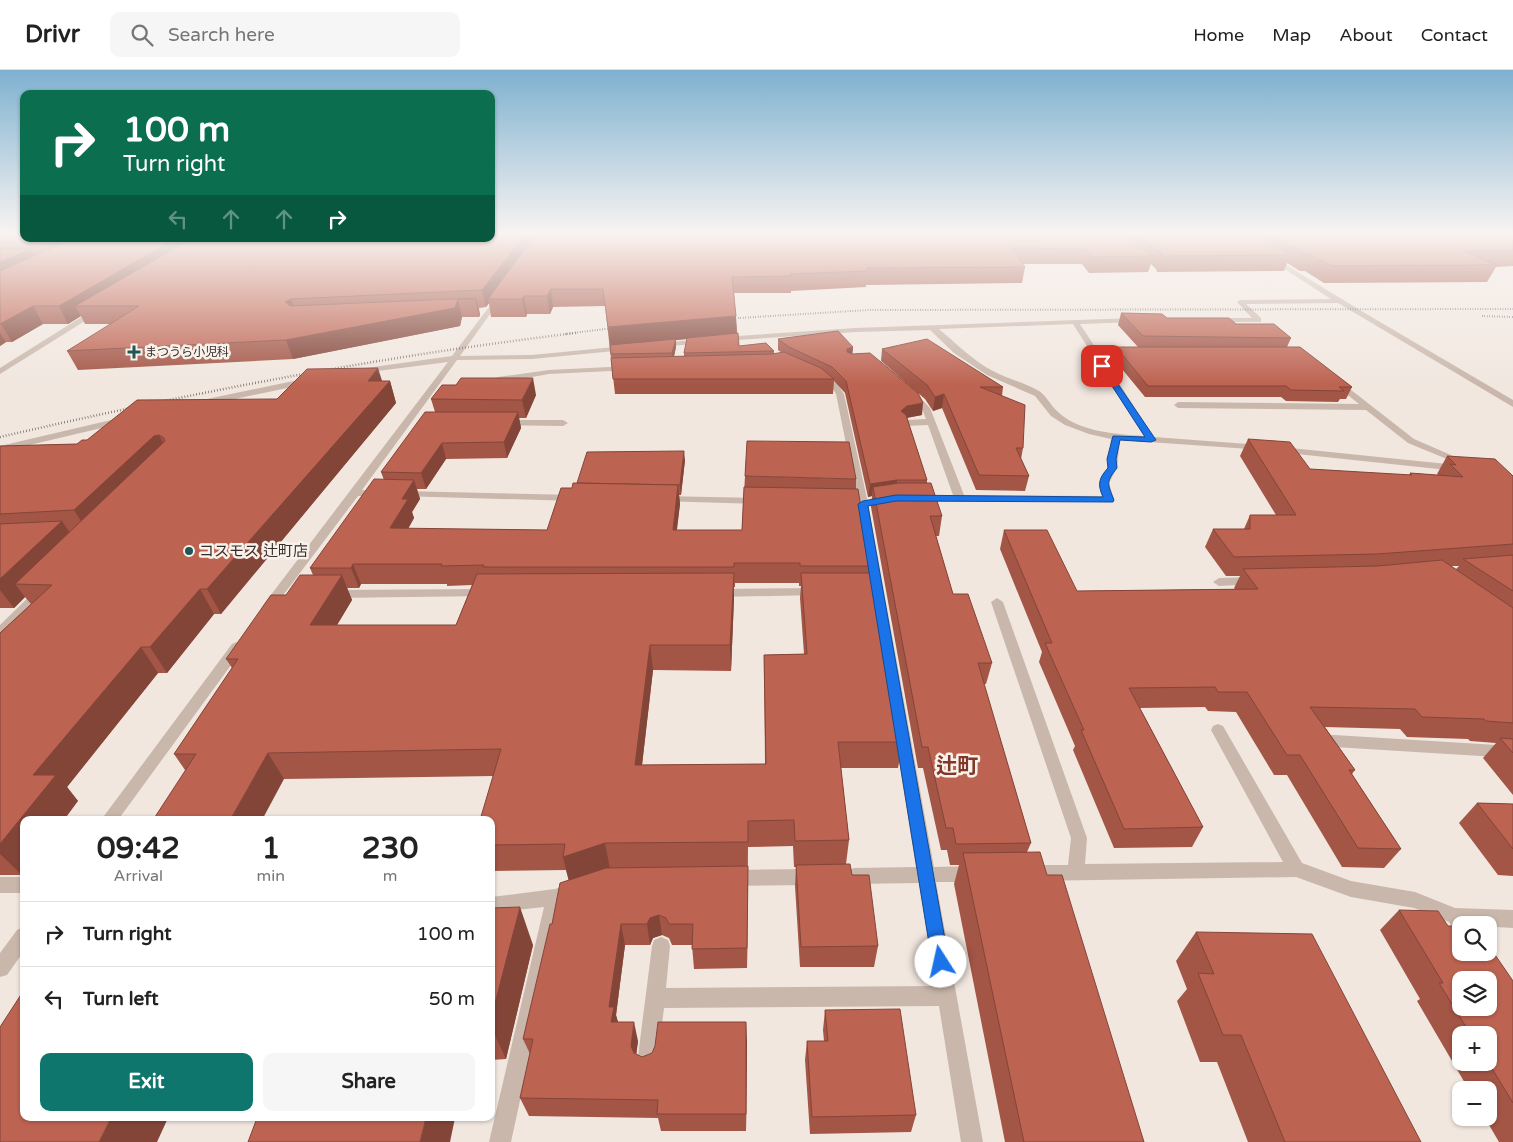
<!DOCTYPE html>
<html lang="en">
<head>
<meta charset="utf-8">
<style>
	body { margin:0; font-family:"Varela Round","Noto Sans JP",sans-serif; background:#f6f6f6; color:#222; height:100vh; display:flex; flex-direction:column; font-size:19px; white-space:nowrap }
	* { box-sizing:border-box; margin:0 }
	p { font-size:16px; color:#767676 }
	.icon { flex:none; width:28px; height:28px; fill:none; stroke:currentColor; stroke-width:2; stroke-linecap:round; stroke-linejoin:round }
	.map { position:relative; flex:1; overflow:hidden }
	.side { position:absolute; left:20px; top:746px; width:475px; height:305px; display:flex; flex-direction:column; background:#fff; border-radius:10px; box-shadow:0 1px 4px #0004 }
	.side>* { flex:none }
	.hud { position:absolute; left:20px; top:20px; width:475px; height:152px; border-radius:10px; box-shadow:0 1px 4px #0004; background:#0b6e4f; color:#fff; overflow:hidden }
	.tools { position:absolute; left:1452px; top:846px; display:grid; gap:10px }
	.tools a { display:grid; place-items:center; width:45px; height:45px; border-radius:10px; background:#fff; box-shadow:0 1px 4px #0004; font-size:25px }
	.pin { position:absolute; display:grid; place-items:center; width:42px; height:42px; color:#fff; margin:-21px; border-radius:10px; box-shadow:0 2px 8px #0006 }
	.me { position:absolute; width:55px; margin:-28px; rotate:350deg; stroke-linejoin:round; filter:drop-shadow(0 0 4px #0008) }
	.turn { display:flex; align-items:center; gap:18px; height:105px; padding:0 20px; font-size:22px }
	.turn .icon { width:65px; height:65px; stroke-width:2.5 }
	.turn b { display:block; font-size:35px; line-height:42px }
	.lanes { display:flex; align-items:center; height:48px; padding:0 20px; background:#0003; justify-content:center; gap:25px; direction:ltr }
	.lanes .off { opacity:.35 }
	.eta { display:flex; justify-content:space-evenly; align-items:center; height:85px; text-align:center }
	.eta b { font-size:30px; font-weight:700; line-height:35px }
	.button { display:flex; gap:10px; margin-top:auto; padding:10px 20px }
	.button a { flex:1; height:58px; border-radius:10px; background:#0f766e; color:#fff; font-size:20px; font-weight:700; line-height:58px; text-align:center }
	.button a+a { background:#f6f6f6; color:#222 }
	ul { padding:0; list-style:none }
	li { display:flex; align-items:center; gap:15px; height:65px; padding:0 20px; border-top:1px solid #e0e0e0 }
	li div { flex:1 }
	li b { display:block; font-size:19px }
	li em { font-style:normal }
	header { display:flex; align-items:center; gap:30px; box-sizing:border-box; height:70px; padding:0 25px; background:#fff; border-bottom:1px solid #e0e0e0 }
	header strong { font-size:24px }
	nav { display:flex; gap:28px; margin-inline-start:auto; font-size:18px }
	.search { width:350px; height:45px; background:#f6f6f6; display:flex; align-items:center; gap:12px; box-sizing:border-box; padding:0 18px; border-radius:10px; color:#767676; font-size:19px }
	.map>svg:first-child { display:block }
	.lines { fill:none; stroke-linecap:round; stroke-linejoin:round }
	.street { fill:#c9b7ab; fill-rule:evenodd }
	.rail-far1 { stroke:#372d2a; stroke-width:2; stroke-dasharray:0.5 2; stroke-linecap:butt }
	.rail { stroke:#372d2a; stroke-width:2.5; stroke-dasharray:0.5 2.5; stroke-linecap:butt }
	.wall { fill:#a35546; fill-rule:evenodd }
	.shaded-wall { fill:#844539 }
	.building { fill:#bd6351; stroke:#844539; fill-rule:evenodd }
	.route { fill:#1a73e8; stroke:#114b97 }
	.poi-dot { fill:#225655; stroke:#f9f2eb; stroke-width:2 }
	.labels { text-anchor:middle; stroke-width:5; stroke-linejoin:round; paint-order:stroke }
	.far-poi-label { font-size:12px; fill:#372d2a; stroke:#f9f2eb; text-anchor:start }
	.poi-label { font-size:15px; fill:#372d2a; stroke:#f9f2eb; text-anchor:start }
	.near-quarter-label { font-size:21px; font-weight:bold; fill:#803729; stroke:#f9f2eb }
</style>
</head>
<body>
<header>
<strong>Drivr</strong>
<div class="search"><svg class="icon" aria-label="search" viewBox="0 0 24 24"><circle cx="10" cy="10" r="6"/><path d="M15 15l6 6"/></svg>Search here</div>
<nav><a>Home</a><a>Map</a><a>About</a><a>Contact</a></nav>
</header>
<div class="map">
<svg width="1513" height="1072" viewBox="0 0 1513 1072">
	<rect width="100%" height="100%" fill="#f1e7df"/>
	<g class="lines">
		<g class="street">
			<path d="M1269 187H1273L1363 242 1513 330V337L1338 233 1246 234 1261 248V252H1211L1210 250 1214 248H1252L1237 232 1240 230 1331 229 1269 189Z"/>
			<path d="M500 224 503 226 460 286 532 285 625 276 629 278 625 280 532 289 457 290 362 420 384 422 385 424 384 426H358L272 540H264L262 537 264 534 448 292 362 303H359V299L452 286 498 225Z"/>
			<path d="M94 239 101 241 0 304V298Z"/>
			<path d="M1134 248 1138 250 1137 252 1080 254 1097 280H1130L1134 282 1130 284H1100L1154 367 1261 375 1264 376V380L1120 370 1117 398 1109 413 1114 429 1113 431H919L914 428 915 426 953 425 928 355 906 356 901 353 906 350 926 349 922 339 908 325V321H914L930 338 964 425 1102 426 1099 413 1107 398 1111 369 1089 364 1065 355 1051 346 1035 326 987 305 954 283 930 260 855 262 722 271 718 269 722 267 855 258ZM1073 254 1144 366C1116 364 1078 362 1057 341 1050 335 1047 326 1039 321 1025 313 1008 309 993 301 972 290 957 274 939 259Z"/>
			<path d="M702 269 706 271 705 273 660 277 656 275 660 273Z"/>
			<path d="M629 296H632V300L549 304 498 313 494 310 498 307 549 300Z"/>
			<path d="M817 304C828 303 839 315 844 324L868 433 934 797 974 796 980 799 983 804 980 809 974 812H936L983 1072H961L939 936 664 938 657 994 654 1001 647 1004 640 1001 637 994 652 876 654 870 661 867 668 870 670 876 666 918 936 916 919 813 854 814 848 812 845 806 848 800 854 798 916 797 858 433 836 324 833 319 817 308Z"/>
			<path d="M308 308 311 309V313L202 336 198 333 202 330Z"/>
			<path d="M1337 309 1414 369 1467 392 1465 394H1459L1408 373 1366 340 1178 338 1174 335 1178 332 1359 334 1334 314V310Z"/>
			<path d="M124 347 127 348V352L0 382V376Z"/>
			<path d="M503 350H563L568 353 563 356 500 355 498 353Z"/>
			<path d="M1281 377 1457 395 1462 398 1457 401 1278 382 1276 380Z"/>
			<path d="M402 421 575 425 580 428 575 431 398 426 397 424Z"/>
			<path d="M662 426 760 428 765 431 760 434 658 431 657 429Z"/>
			<path d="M1254 507 1258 508 1260 511 1258 514 1219 516 1213 512 1219 508Z"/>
			<path d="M42 517 46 518 48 521 46 524 5 566 0 567V555L38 518Z"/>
			<path d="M817 518 821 519 823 522 821 525 717 527 711 523 717 519Z"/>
			<path d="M485 519 491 523 489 526 332 528 326 524 332 520Z"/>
			<path d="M997 528 1003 532 1087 768 1085 794 1283 792 1211 660 1213 656 1218 654 1223 656 1302 793 1351 811 1415 822 1455 838 1513 840V858L1461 855V865L1455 862 1449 852 1414 838 1351 827 1296 807 1031 811 1025 808 1022 803 1025 798 1031 795H1068L1071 768 991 532Z"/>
			<path d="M237 572 242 574 244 577 242 580 118 750H101L232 574Z"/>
			<path d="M1318 664 1513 676V688L1318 676 1313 674 1311 670 1313 666Z"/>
			<path d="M811 799 817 801 820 807 817 813 811 815 731 816 725 814 722 808 725 802 731 800Z"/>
			<rect x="0" y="807" width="24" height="16"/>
			<path d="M573 813 579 815 582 821 579 827 563 833 511 1072H489L544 837 491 843V827L555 819Z"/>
			<path d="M24 857V881L7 905 0 907V883L17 860Z"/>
		</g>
		<g class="rail-far1">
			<path d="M1482 246 1513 247"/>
			<path d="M723 249 868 240 1513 239"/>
			<path d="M565 264 621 257"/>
		</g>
		<path class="rail" d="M0 367C190 323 382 286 576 263"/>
	</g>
	<g class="wall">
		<path d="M0 165 24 169H491V165H1513V196L1496 197 1487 212 1324 213 1305 201H1300L1287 193 1284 201 1157 202 1156 199 1151 194 1148 202 1089 203 1082 194H1023L1025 197 1022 213 866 215V217L791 221V223H734L737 263 739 276 774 281V284L782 283 778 280V269L853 277 852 284 922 345 907 348 927 410V413L942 446 939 466H936L953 524 992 593 986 614H984L1031 773 1027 782 1047 805 1144 1072H1005L954 814 959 795H950L947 780H941L923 698H918L871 437 872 426 868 427 845 323 834 311 833 324H615L605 236 553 237 550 244H527L526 247H491L489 233 486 237 479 238 480 245 479 247H462L460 256 293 289 78 300 67 281 111 254H85L81 246 68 254H43L12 272H6L0 276ZM687 269 684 283V286H674L676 277V270Z"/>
		<path d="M1121 243 1167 248 1236 254 1291 268 1287 277 1352 317 1346 329H1340L1338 332 1286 331 1281 327H1145L1113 288 1116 277H1138L1118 255Z"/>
		<path d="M882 279 1003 317 1002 326 1023 378 1021 389 1029 406 1025 421 976 420 942 338 933 341 925 329 881 291Z"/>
		<path d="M382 311H390L396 333 221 544H214L167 603H158L67 717 78 731 24 750V803L22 805H0V563L31 534 25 527 14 538H0V376L77 374 87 370 277 329Z"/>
		<path d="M536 325 526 348H519L521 358 507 388 446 389 426 419H417L420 429 412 442 414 448 408 459 547 460 572 418 578 413H577L685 390 681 425H679L680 434 677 460H742L745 406 856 409V419L871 496 870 503 903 672 898 698H841L849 770 846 794 852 805 878 876 874 897H800L795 816 796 797H794L793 776 748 777 747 898 694 899 692 875H672L669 868 662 865 653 868 650 875H625L616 945 618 952 638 971 636 984 642 987 747 971 746 1061H661L658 1048 529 1046 520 1028 530 984 523 969 552 854 569 810 566 800 491 801V750L494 706 284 709 185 700 174 684 232 598 226 589 286 525 313 505 310 498 384 410 381 402 435 342 431 329ZM735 513H799V516H801L800 528 804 584 764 585 765 694 642 695 653 600 731 601 734 528V517H735ZM361 514H447V516L472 515 456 555H337L352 530 347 518H359Z"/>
		<path d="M1248 369 1310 399 1409 405 1410 403 1438 405 1437 404 1447 386 1513 406V725L1483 688 1496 673 1470 671 1468 669 1407 667 1400 659 1325 657 1355 700 1352 704 1401 779 1384 798 1342 797 1287 705H1274L1236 642 1208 641 1205 637 1140 638 1203 757 1192 777 1114 778 1073 680 1075 676 1039 592 1042 582 1000 479 1004 460 1077 521 1235 519 1234 518 1240 506H1226L1205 477 1213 459H1244L1250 445H1276L1240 386ZM1451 496H1459L1456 499Z"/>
		<path d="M1477 733 1513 734V806L1498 805 1459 753Z"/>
		<path d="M491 838 533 875 506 989 491 990Z"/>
		<path d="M1399 840 1448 856 1513 911V1072H1499L1485 1048H1489V1020H1469L1417 931 1420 929 1380 860ZM1461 965H1489V992H1461Z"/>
		<path d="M1196 862 1421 1072H1248L1217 992H1200L1177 931 1187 919 1176 891Z"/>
		<path d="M825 940 916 1045 911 1062 810 1064 805 990 807 971H824L823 960Z"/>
	</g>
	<g class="shaded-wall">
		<path d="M525 165H539L488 229 489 233 486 237 482 220Z"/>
		<path d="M54 169H96L54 188 45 173Z"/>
		<path d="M175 169H206L75 236 81 246 68 254 59 236Z"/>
		<path d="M31 179 39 195 0 213V192Z"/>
		<path d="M551 219 553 237 550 244 547 226Z"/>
		<path d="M524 226 527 244 526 247 522 229Z"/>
		<path d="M476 228 480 245 479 247 475 229Z"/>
		<path d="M291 229 297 246 285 232Z"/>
		<path d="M458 229 462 247 460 256 293 289 286 270Z"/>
		<path d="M33 236 43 254 12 272 1 254Z"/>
		<path d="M736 246 737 264 676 270V277L673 291 672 283 610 276 608 257Z"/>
		<path d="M0 263 6 272 0 276Z"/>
		<path d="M853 277 852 288 846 290 847 279Z"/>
		<path d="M378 298 384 317 390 311 396 333 221 544 207 519Z"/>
		<path d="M533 308 536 325 526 348 522 330Z"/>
		<path d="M944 324 942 338 933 341 935 327Z"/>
		<path d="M923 333 922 345 905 348 901 341 907 336Z"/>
		<path d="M518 342 521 358 507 388 504 372Z"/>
		<path d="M159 365 171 387 89 464 74 440 154 366Z"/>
		<path d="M442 373 446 389 426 419 421 403Z"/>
		<path d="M684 381 685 390 681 425 680 415Z"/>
		<path d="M414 410 420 429 412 442 414 448 397 478 390 458 402 429Z"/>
		<path d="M897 410 896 423 873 417 872 426 868 427 870 414Z"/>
		<path d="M678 415 680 434 674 479 673 460Z"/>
		<path d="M62 451 78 475 15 514 25 527 14 538 0 520V509Z"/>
		<path d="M353 494 361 514 359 518 351 498Z"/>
		<path d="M734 503V528L731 601 730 575Z"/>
		<path d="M342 505 352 530 322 580 310 555Z"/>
		<path d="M200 519 214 544 167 603 150 577Z"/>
		<path d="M650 575 653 600 639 721 635 695Z"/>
		<path d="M141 577 158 603 67 717 78 731 64 750H24V803L22 805 0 784V774L33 705Z"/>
		<path d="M268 683 284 709 262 750H230Z"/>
		<path d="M605 773 610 799 569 812 563 787Z"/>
		<path d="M748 796V817L747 898V878Z"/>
		<path d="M520 837 533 875 506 989 491 957V949Z"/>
		<path d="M659 845 662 865 653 868 650 875 647 854 650 848Z"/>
		<path d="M621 854 625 875 616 945 619 956 611 952 609 937Z"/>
		<path d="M634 952 638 971 635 995 631 976Z"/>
		<path d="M746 952 747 971 746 1061Z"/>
		<path d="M111 1048H168L157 1072H99Z"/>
		<path d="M426 1048H455L450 1072H420Z"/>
	</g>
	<g class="building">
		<path d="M0 165H24V169H54L45 173 0 172Z"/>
		<path d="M491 165H525L482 220 291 229 285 232 291 236 476 228 475 229H458L455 238 286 270 67 281 139 236H75L191 169H491Z"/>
		<path d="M535 165H1125L1153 186 1093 187 1086 179 1012 178 1025 197 867 198V201L790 204 792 206 732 207 736 246 608 257 603 219H551L547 226H524L522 229H488Z"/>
		<path d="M1138 165H1258L1290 185 1162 186 1161 183Z"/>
		<path d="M1272 165H1513V181H1464L1496 195 1331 196 1312 185H1307Z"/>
		<path d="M72 169H175L59 236H33L0 254V201Z"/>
		<path d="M0 179H31L0 192Z"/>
		<path d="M1121 243 1162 244 1167 248H1229L1236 254H1274L1291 268 1143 266Z"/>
		<path d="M838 261 853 277 847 279V282L852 284 870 283 918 323 923 333 907 336 901 341 906 345 927 410H897L870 414 846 311 832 297 789 277 778 269Z"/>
		<path d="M738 263 739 276 766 273 774 281 684 283 687 268Z"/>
		<path d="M676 269 672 283 611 284 610 275Z"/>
		<path d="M927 269 1003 317H980L1025 335 1023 378H1016L1029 406 979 405 944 324 935 327 927 315 882 279Z"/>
		<path d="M1116 277H1300L1352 317H1339L1344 321 1291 320 1286 316H1148Z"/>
		<path d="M784 282 821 298 834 309H613L611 288 772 284Z"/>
		<path d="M378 298 368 311H390L207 519H200L150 577H141L33 705H56L0 774V563L52 515 15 514 165 371 164 368 159 365 154 366 74 440 0 444V376L77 374 82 370H87L137 330 277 329 307 299Z"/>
		<path d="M461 308H533L522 330 431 329 442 315H456Z"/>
		<path d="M425 342H518L504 372 442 373 421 403 381 402Z"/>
		<path d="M1248 369 1290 372 1310 399 1412 405 1410 403 1463 407 1450 394 1456 395 1447 386 1495 389 1513 406V474L1377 484 1234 487 1213 459H1250V445H1296Z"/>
		<path d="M747 371 849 372 856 409 745 406Z"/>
		<path d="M684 381 680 415 577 413 587 382Z"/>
		<path d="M374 409 414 410 402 429H408L390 458 547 460 561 418H572L573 413 678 415 673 460H742L744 417 858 419 871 496H800V493H734V497H483L484 495 441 496 442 494H353L351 498H310Z"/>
		<path d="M899 413H931L942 446H930L953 524H968L992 593H978L1031 773 956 774 953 758H946L928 677H922L873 417Z"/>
		<path d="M62 451 0 509V454Z"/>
		<path d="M1004 460H1047L1077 521 1258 519 1243 499 1378 496 1442 490 1513 538V653L1486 651 1484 649 1422 647 1415 639 1310 637 1355 700H1349L1401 779 1358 778 1300 685H1287L1247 622H1218L1215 617 1129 618 1203 757 1124 759 1081 660H1084L1045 573H1052Z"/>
		<path d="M1513 485V521L1463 489Z"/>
		<path d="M734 503 730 575H650L635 695 766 694 764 585 807 584 801 503H874L903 672H838L849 770 795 771 794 750 748 751V772L605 773 563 787 565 774 491 775V750H480L501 679 268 683 230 750H153L196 684H174L238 589H226L271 525H286L300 505H342L310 555H456L477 504Z"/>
		<path d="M1500 668 1513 669V683Z"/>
		<path d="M1477 733 1513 734V779Z"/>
		<path d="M1040 782 1047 805H1062L1144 1072H1024L963 783Z"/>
		<path d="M850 794 852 805H869L878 876 801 877 796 795Z"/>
		<path d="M748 796 747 878 692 879 693 854H669L666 848 659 845 650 848 647 854H621L609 937H614L611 952H634L631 976 634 983 642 987 652 983 655 976 658 952H746V1044H657L658 1030 520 1028 533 969H523L550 854H552L560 813 606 798Z"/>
		<path d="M520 837 491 949V838Z"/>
		<path d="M1399 840 1438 841 1448 856H1461V882H1489V876L1513 911V1033L1488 992H1489V965H1471L1439 913H1443ZM1461 910H1489V938H1461Z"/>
		<path d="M1196 862 1312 864 1421 1072H1285L1241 965H1223L1198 903 1214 904Z"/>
		<path d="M24 920V1048H111L99 1072H0V957Z"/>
		<path d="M900 939 916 1045 812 1047 807 971H828L825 940Z"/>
		<path d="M257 1048H426L420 1072H248Z"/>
	</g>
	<linearGradient id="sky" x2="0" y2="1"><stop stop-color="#7eb1d0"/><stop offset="0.52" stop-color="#f9f4f1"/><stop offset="1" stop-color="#f9f4f1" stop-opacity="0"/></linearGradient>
	<rect width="1513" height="315" fill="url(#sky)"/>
	<path class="route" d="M1100 295H1105L1156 370 1151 372 1120 370 1116 389 1117 398C1106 412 1107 413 1114 430L1113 432 896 431 868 436 949 892 947 898 941 900 935 898 932 892 858 434 863 431 896 425 1103 427C1097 414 1099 408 1108 398L1107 389 1113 366 1145 367 1099 296Z"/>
	<g class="poi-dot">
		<path d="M131.5 274.5h5v5h5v5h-5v5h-5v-5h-5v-5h5z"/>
		<circle cx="189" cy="481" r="5"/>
	</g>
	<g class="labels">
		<g class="far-poi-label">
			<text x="145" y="286">まつうら小児科</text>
		</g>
		<g class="poi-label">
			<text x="199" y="486">コスモス 辻町店</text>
		</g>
		<g class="near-quarter-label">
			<text x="957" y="703">辻町</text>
		</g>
	</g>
</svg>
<div class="tools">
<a><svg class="icon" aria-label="search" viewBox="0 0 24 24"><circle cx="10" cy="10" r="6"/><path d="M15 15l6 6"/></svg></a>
<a><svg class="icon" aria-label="layers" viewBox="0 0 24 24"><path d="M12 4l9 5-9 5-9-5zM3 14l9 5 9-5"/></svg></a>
<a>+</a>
<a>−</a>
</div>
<div class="pin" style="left:1102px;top:296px;background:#d93025"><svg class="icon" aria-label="arrive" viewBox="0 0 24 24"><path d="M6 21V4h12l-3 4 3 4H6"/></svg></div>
<svg class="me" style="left:941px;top:892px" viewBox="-20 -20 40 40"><circle r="19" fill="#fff"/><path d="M0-13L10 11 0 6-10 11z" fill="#1a73e8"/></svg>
<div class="hud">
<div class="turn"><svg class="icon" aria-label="right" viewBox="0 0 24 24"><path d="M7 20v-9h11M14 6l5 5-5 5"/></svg><div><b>100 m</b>Turn right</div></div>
<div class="lanes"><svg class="icon off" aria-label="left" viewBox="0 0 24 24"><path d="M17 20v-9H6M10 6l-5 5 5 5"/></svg><svg class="icon off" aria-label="ahead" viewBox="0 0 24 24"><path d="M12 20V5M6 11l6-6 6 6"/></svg><svg class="icon off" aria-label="ahead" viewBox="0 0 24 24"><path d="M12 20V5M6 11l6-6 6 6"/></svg><svg class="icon" aria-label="right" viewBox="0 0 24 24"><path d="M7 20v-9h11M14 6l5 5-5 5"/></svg></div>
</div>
<section class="side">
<div class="eta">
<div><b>09:42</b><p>Arrival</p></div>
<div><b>1</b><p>min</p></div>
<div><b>230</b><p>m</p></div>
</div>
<ul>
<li><svg class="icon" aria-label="right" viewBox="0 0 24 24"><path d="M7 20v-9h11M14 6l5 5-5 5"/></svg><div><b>Turn right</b></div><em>100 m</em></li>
<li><svg class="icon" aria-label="left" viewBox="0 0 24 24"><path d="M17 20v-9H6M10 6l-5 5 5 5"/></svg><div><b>Turn left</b></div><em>50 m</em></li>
</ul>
<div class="button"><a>Exit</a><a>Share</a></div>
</section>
</div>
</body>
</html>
